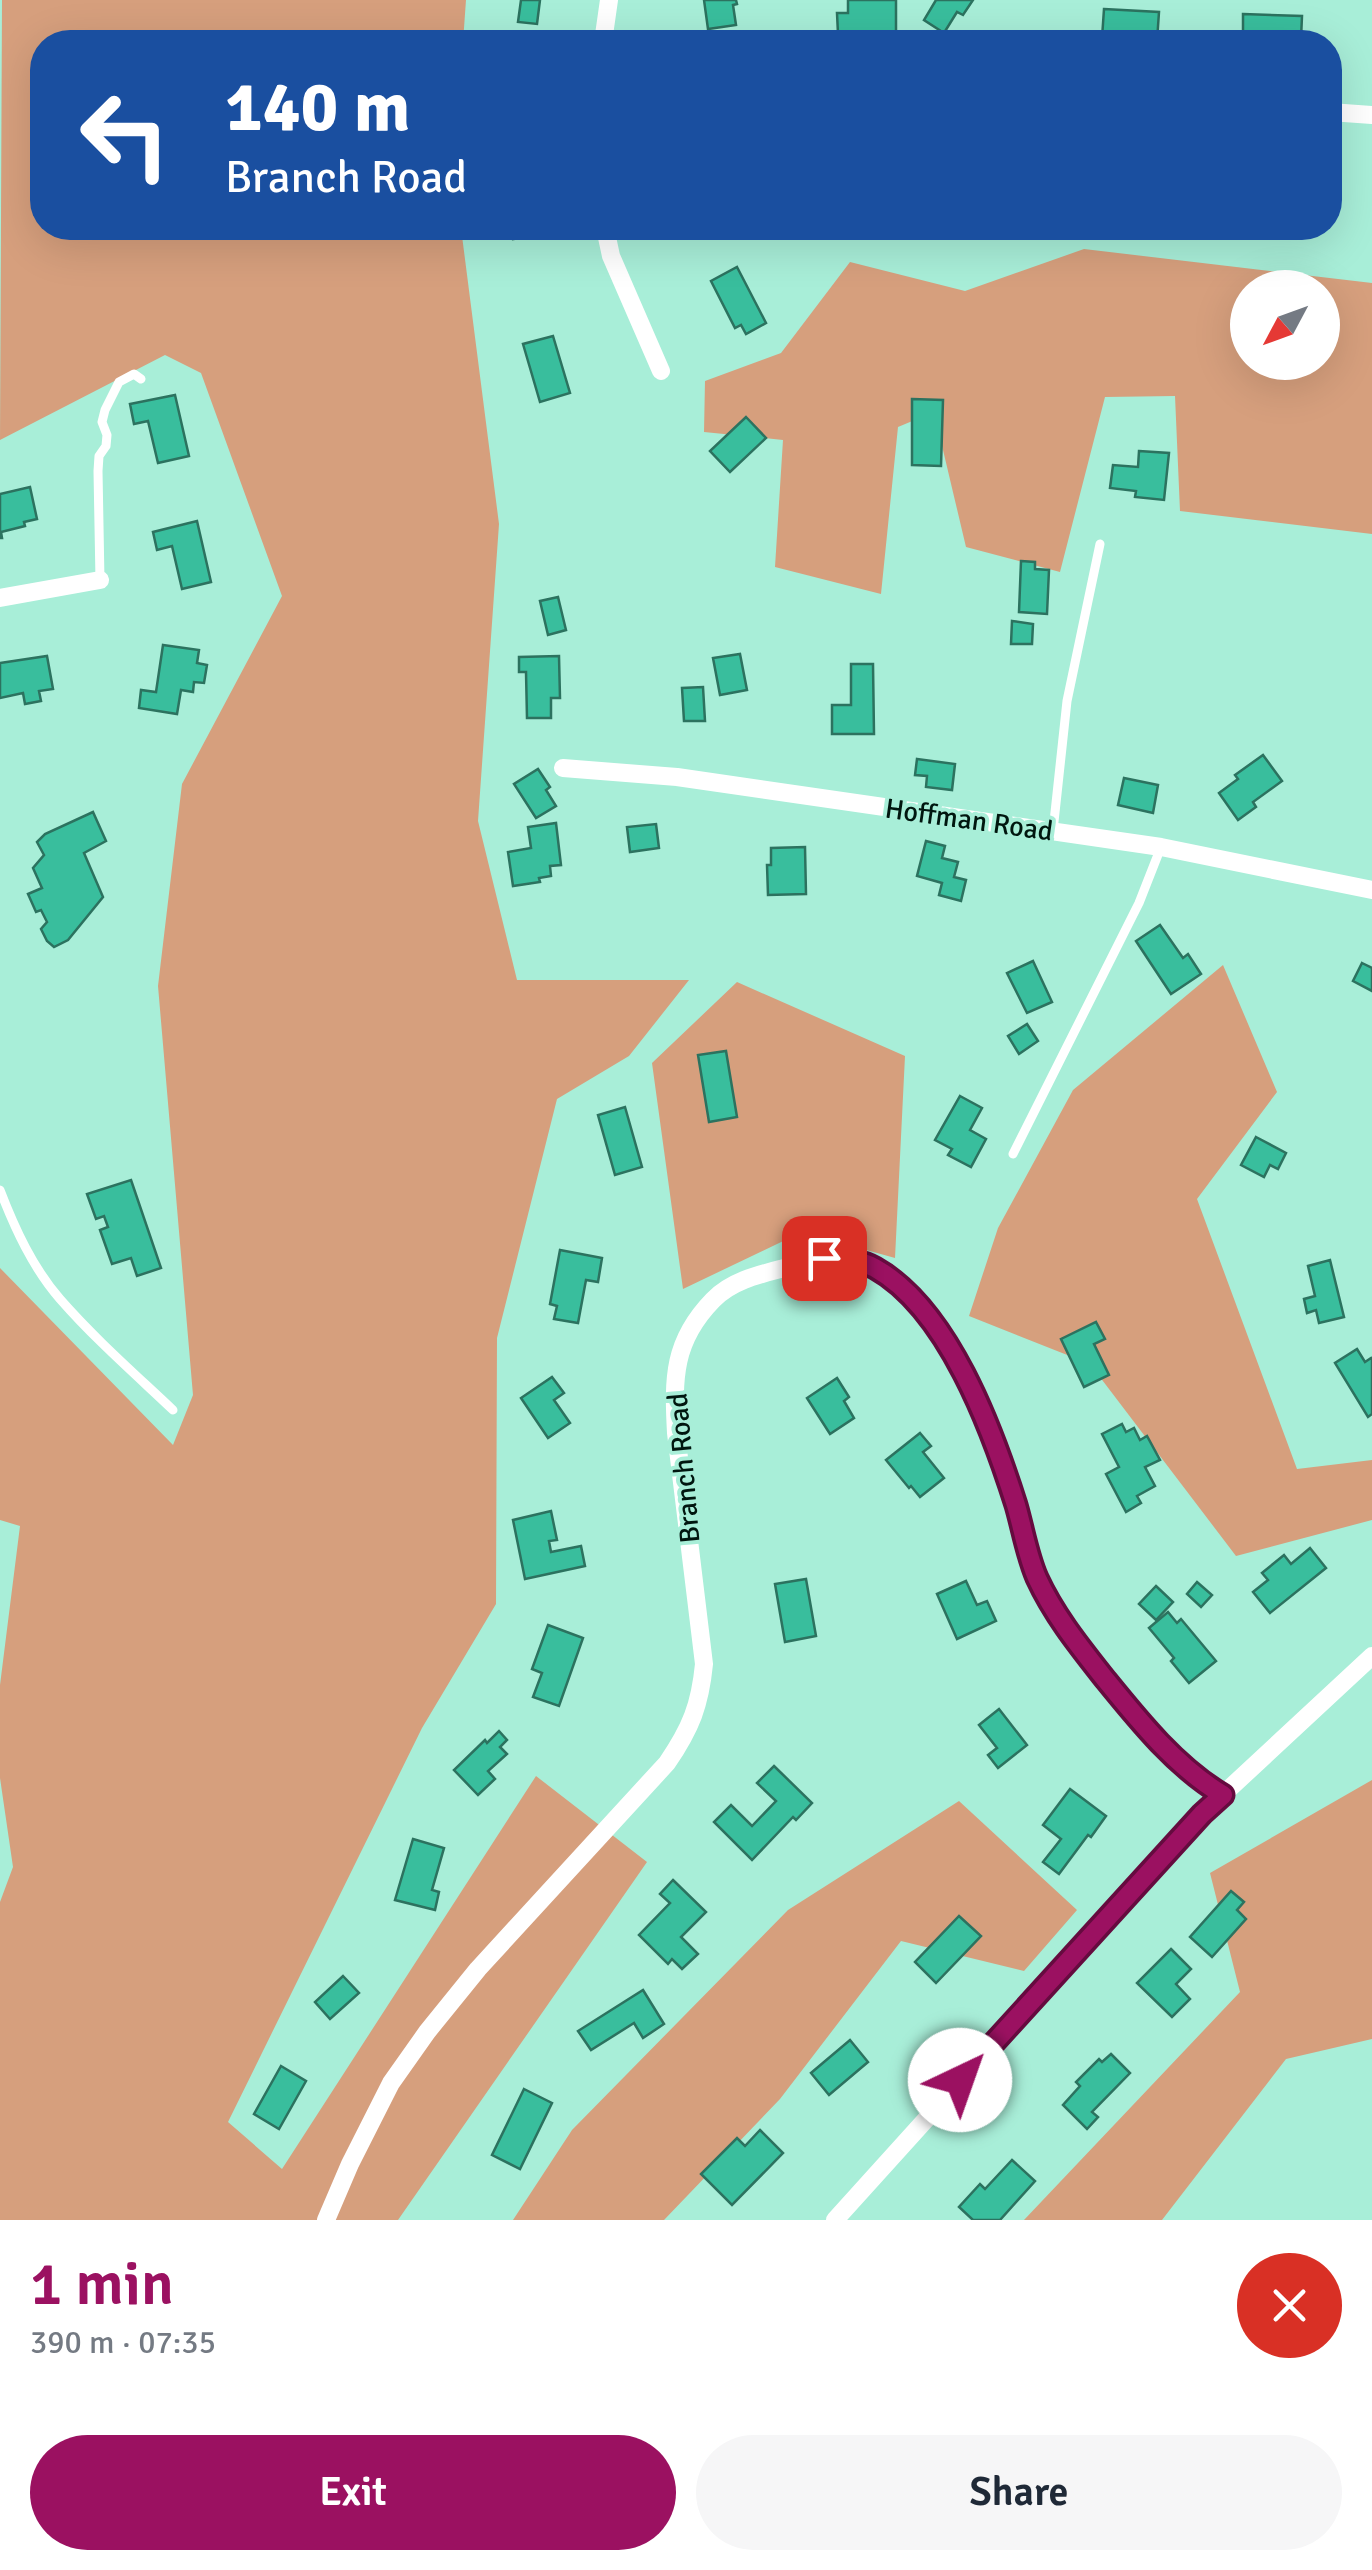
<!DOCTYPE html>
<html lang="en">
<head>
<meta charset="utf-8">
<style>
	body { margin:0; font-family:Signika,sans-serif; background:#f6f6f7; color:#1f2937; height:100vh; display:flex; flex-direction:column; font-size:38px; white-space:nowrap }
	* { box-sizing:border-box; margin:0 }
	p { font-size:32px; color:#747a83 }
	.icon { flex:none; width:55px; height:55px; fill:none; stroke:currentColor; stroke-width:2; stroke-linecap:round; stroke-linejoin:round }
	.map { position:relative; height:2220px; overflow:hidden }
	.panel { display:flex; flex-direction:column; background:#fff; flex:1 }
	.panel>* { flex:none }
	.guide { position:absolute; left:30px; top:30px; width:1312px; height:210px; border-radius:40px; box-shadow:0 10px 40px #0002; background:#1a4fa0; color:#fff; overflow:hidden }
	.needle { width:65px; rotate:229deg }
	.controls { position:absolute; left:1230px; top:270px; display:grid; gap:20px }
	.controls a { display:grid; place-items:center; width:110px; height:110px; border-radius:50%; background:#fff; box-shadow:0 10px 40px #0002; font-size:50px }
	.pin { position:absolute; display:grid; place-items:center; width:85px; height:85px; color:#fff; margin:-42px; border-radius:20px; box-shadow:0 5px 15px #0006 }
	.me { position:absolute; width:110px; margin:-55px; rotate:42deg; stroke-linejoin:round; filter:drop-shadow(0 0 8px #0008) }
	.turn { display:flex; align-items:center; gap:35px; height:210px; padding:0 30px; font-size:45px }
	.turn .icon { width:130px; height:130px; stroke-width:2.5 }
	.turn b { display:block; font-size:70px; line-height:85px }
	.round { display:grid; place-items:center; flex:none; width:105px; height:105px; border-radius:52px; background:#f6f6f7 }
	.overview { display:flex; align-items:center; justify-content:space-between; height:170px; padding:0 30px }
	h1 { font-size:60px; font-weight:600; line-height:75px; color:#9b1161 }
	.action { display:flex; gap:20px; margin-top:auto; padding:20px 30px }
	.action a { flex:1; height:115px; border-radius:60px; background:#9b1161; color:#fff; font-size:40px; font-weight:600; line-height:115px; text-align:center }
	.action a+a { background:#f6f6f7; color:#1f2937 }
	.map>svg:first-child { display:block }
	.green { fill:#d69f7d; fill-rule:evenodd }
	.building { fill:#39be9d; stroke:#2c725f; stroke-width:2.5 }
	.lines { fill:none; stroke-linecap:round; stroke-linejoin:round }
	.lane { stroke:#fff; stroke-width:9 }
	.street { stroke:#fff; stroke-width:18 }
	.route-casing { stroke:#650b3f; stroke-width:25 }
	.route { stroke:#9b1161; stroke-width:18 }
	.labels { text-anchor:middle; stroke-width:8; stroke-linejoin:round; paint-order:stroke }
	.street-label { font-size:28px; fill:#00160f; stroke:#a8eed8 }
</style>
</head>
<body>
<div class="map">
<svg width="1372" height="2220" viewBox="0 0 1372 2220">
	<rect width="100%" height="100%" fill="#a8eed8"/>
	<g class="green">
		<path d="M2 0H466L463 42H42V228H461L499 524 478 821 517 980H689L629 1056 557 1099 497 1338 496 1604 422 1728 228 2122 282 2169 536 1776 647 1862 398 2220H0V1902L13 1867 0 1778V1685L20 1526 0 1520V1268L173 1445 193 1395 158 986 182 784 282 596 201 373 165 355 0 440Z"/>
		<path d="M1084 249 1372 283V534L1180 511 1175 396 1105 397 1060 572 966 547 934 412 898 427 881 594 775 567 783 440 704 432 705 381 781 353 850 262 965 291ZM1248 288H1322V362H1248Z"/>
		<path d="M1223 965 1277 1092 1197 1199 1297 1469 1372 1460V1520L1236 1556 1090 1364 969 1316 998 1228 1073 1090Z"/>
		<path d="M737 982 905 1056 895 1258 802 1232 683 1289 652 1063Z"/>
		<path d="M1372 1780V2039L1286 2059 1162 2220H1024L1240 1992 1210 1873Z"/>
		<path d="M959 1801 1077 1910 1024 1971 901 1941 780 2099 664 2220H513L572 2130 788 1910Z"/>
	</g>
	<g class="building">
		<path d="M521 0H540L537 24 518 22Z"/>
		<path d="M704 0H736L737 4 733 5 736 25 708 29Z"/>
		<path d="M848 0H896V34H838L837 13H848Z"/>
		<path d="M936 0H973L963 15 957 12 944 33 924 20Z"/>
		<path d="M1104 9 1159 12 1157 41 1102 38Z"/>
		<path d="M1243 14 1302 16 1301 39 1243 37Z"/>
		<path d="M511 228H538L540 235 513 239Z"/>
		<path d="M737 267 766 323 746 334 741 325 735 328 711 281Z"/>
		<path d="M553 336 570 393 540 402 523 344Z"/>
		<path d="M175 395 189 456 158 463 148 421 134 424 130 404Z"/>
		<path d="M912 399 943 400 941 466 912 465Z"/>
		<path d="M746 417 766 438 730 472 710 451Z"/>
		<path d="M1139 451 1169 453 1164 500 1135 497 1136 491 1110 488 1113 465 1138 467Z"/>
		<path d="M30 487 37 519 24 522 25 526 1 532 2 538H0V494Z"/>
		<path d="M197 521 211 582 182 589 172 546 157 550 153 532Z"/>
		<path d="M1021 561 1035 562V569L1049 570 1047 614 1019 612Z"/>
		<path d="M558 597 566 630 548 635 540 601Z"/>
		<path d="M1012 621 1033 624 1032 644H1011Z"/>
		<path d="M163 645 199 650 197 663 207 665 204 683 194 682 193 692 181 690 177 714 139 708 141 690 156 692Z"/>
		<path d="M740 654 747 690 720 695 713 658Z"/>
		<path d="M47 656 53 689 39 691 41 701 25 704 23 693 0 698V663Z"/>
		<path d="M559 656 560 698H551V718H527L526 672H519V657Z"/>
		<path d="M851 664H873L874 734H832V705H851Z"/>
		<path d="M703 687 705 721H684L682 688Z"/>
		<path d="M1263 755 1282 781 1253 802 1256 807 1238 820 1219 793 1238 779 1235 775Z"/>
		<path d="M917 759 955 764 952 790 926 787 927 776 915 775Z"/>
		<path d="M538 769 550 787 546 790 556 806 536 818 514 784Z"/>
		<path d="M1124 778 1158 785 1153 813 1118 805Z"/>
		<path d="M93 812 106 841 84 853 103 897 68 940 54 947 47 941 41 929 47 922 41 910 36 912 28 894 42 888 33 868 44 855 37 842 45 834Z"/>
		<path d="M556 823 561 865 550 866 551 876 539 878 540 882 513 886 508 852 531 848 528 827Z"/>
		<path d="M656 824 659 848 630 852 627 827Z"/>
		<path d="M926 841 945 846 942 858 958 862 954 877 966 880 961 901 939 895 942 883 917 876Z"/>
		<path d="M805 847 806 894 768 895 767 865H771V848Z"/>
		<path d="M1160 925 1183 958 1188 954 1201 974 1171 994 1136 941Z"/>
		<path d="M1033 961 1052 1002 1027 1013 1007 973Z"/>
		<path d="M1362 963 1372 968V991L1353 981Z"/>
		<path d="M1027 1024 1038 1041 1019 1054 1008 1036Z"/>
		<path d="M726 1051 737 1117 709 1122 698 1055Z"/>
		<path d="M960 1096 982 1108 970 1130 986 1139 971 1167 948 1155 952 1149 935 1140Z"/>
		<path d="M625 1107 642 1167 615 1175 598 1115Z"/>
		<path d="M1256 1137 1286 1153 1278 1169 1270 1165 1264 1177 1241 1165Z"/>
		<path d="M131 1180 161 1268 137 1276 131 1258 112 1264 100 1230 108 1227 104 1216 96 1219 87 1194Z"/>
		<path d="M560 1250 602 1258 598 1282 586 1280 578 1323 554 1319 557 1306 550 1304Z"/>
		<path d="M1330 1260 1344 1317 1319 1323 1316 1310 1307 1313 1304 1299 1315 1296 1308 1266Z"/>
		<path d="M1096 1322 1105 1339 1094 1344 1109 1375 1084 1387 1061 1339Z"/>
		<path d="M1357 1349 1365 1362 1371 1358 1372 1360V1414L1368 1417 1335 1363Z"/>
		<path d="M552 1377 564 1393 554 1400 570 1423 548 1438 521 1398Z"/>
		<path d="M837 1378 849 1397 844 1401 854 1418 830 1434 807 1398Z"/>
		<path d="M1122 1424 1126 1432 1134 1428 1140 1440 1147 1436 1160 1460 1145 1467 1155 1486 1137 1496 1141 1503 1126 1512 1106 1474 1119 1467 1102 1434Z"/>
		<path d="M920 1433 931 1446 923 1452 944 1478 920 1497 911 1486 909 1488 886 1460Z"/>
		<path d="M551 1511 557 1540 549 1541 551 1552 581 1546 585 1566 525 1579 513 1520Z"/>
		<path d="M1310 1548 1326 1568 1270 1613 1253 1592 1268 1580 1262 1573 1284 1555 1291 1564Z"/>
		<path d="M806 1579 816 1636 785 1642 775 1584Z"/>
		<path d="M966 1581 977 1605 987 1601 996 1621 957 1639 937 1594Z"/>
		<path d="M1197 1582 1212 1595 1201 1607 1187 1594Z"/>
		<path d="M1156 1586 1173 1602 1156 1620 1139 1604Z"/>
		<path d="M1168 1612 1177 1623 1181 1619 1216 1661 1189 1683 1171 1661 1174 1658 1149 1628Z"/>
		<path d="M548 1625 583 1638 559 1706 533 1697 542 1673 532 1669Z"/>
		<path d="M999 1709 1027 1745 998 1768 988 1755 997 1748 979 1725Z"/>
		<path d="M499 1731 507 1740 500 1747 507 1754 488 1771 495 1779 478 1795 454 1770 485 1740 487 1743Z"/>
		<path d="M774 1766 812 1803 796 1820 793 1817 752 1860 714 1822 731 1805 752 1826 776 1801 757 1783Z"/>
		<path d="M1070 1789 1106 1816 1091 1837 1088 1835 1059 1874 1043 1862 1061 1839 1043 1825Z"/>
		<path d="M413 1839 444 1848 432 1890 439 1892 435 1910 395 1900Z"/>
		<path d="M673 1880 706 1912 681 1937 698 1954 682 1969 672 1959 668 1964 639 1935 670 1903 660 1894Z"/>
		<path d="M1231 1891 1244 1902 1237 1910 1246 1919 1212 1957 1190 1937Z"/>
		<path d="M959 1916 981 1936 936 1983 915 1962Z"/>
		<path d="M1171 1949 1191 1969 1176 1984 1190 1999 1172 2017 1137 1983Z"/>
		<path d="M343 1976 359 1993 330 2019 315 2002Z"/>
		<path d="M643 1990 664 2024 643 2038 634 2023 591 2050 578 2031Z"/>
		<path d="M850 2040 868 2062 829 2095 811 2073Z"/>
		<path d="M1111 2054 1130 2073 1092 2112 1098 2117 1087 2129 1063 2105 1080 2086 1076 2082 1099 2059 1102 2062Z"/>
		<path d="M281 2066 306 2081 279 2129 254 2114Z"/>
		<path d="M524 2089 552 2103 520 2169 492 2155Z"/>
		<path d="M760 2130 783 2153 732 2205 701 2174 737 2138 745 2146Z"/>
		<path d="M1012 2160 1035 2181 1000 2220H973L959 2207 980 2184 985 2189Z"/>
	</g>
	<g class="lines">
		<g class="lane">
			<path d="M100 580 98 471 99 456 106 446 107 435 102 422 105 410 119 382 134 374 141 379"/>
			<path d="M1053 831 1067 701 1100 544"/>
			<path d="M1013 1154 1139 903 1161 847"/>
			<path d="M0 1190C15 1229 33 1268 60 1299 95 1339 135 1374 173 1410"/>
		</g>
		<g class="street">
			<path d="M603 42 609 0"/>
			<path d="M1330 112 1372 115"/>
			<path d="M605 228 611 256 661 371"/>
			<path d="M0 598 100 580"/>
			<path d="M563 768 677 777 1161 847 1372 890"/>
			<path d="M326 2220 350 2164 391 2083 427 2032 478 1969 667 1763C691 1728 700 1705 704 1664L676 1433C673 1378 673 1341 713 1300 734 1278 767 1273 796 1265 816 1260 835 1256 855 1261 935 1277 995 1437 1016 1506 1024 1529 1027 1556 1038 1579 1055 1616 1079 1647 1105 1679 1139 1721 1176 1768 1223 1795"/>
			<path d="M835 2220 1202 1814 1372 1656"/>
		</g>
	</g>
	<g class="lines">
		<defs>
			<path id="route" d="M824 1258C841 1259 859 1259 875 1268 948 1309 992 1429 1016 1505 1023 1529 1027 1555 1037 1578 1054 1615 1079 1646 1105 1679 1139 1721 1176 1767 1223 1795L1202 1814 960 2080"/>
		</defs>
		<use href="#route" class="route-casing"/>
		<use href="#route" class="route"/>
	</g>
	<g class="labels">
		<g class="street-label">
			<text transform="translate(969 819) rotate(8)" y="10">Hoffman Road</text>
			<text transform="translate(683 1468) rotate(-95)" y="10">Branch Road</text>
		</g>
	</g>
</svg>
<div class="controls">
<a><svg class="needle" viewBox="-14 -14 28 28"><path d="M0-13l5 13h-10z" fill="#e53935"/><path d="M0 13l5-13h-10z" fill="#747a83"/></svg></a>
</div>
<div class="pin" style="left:824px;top:1258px;background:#d93025"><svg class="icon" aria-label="arrive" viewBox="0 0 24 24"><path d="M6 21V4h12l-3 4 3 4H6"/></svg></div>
<svg class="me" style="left:960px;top:2080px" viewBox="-20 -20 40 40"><circle r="19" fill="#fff"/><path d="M0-13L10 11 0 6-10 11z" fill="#9b1161"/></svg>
<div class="guide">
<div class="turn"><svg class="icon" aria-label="left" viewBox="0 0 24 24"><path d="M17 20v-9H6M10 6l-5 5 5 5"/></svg><div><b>140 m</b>Branch Road</div></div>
</div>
</div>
<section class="panel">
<div class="overview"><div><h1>1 min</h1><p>390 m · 07:35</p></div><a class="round" style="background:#d93025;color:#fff"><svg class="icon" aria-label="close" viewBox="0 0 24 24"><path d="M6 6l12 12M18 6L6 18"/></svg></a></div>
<div class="action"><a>Exit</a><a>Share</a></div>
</section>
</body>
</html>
